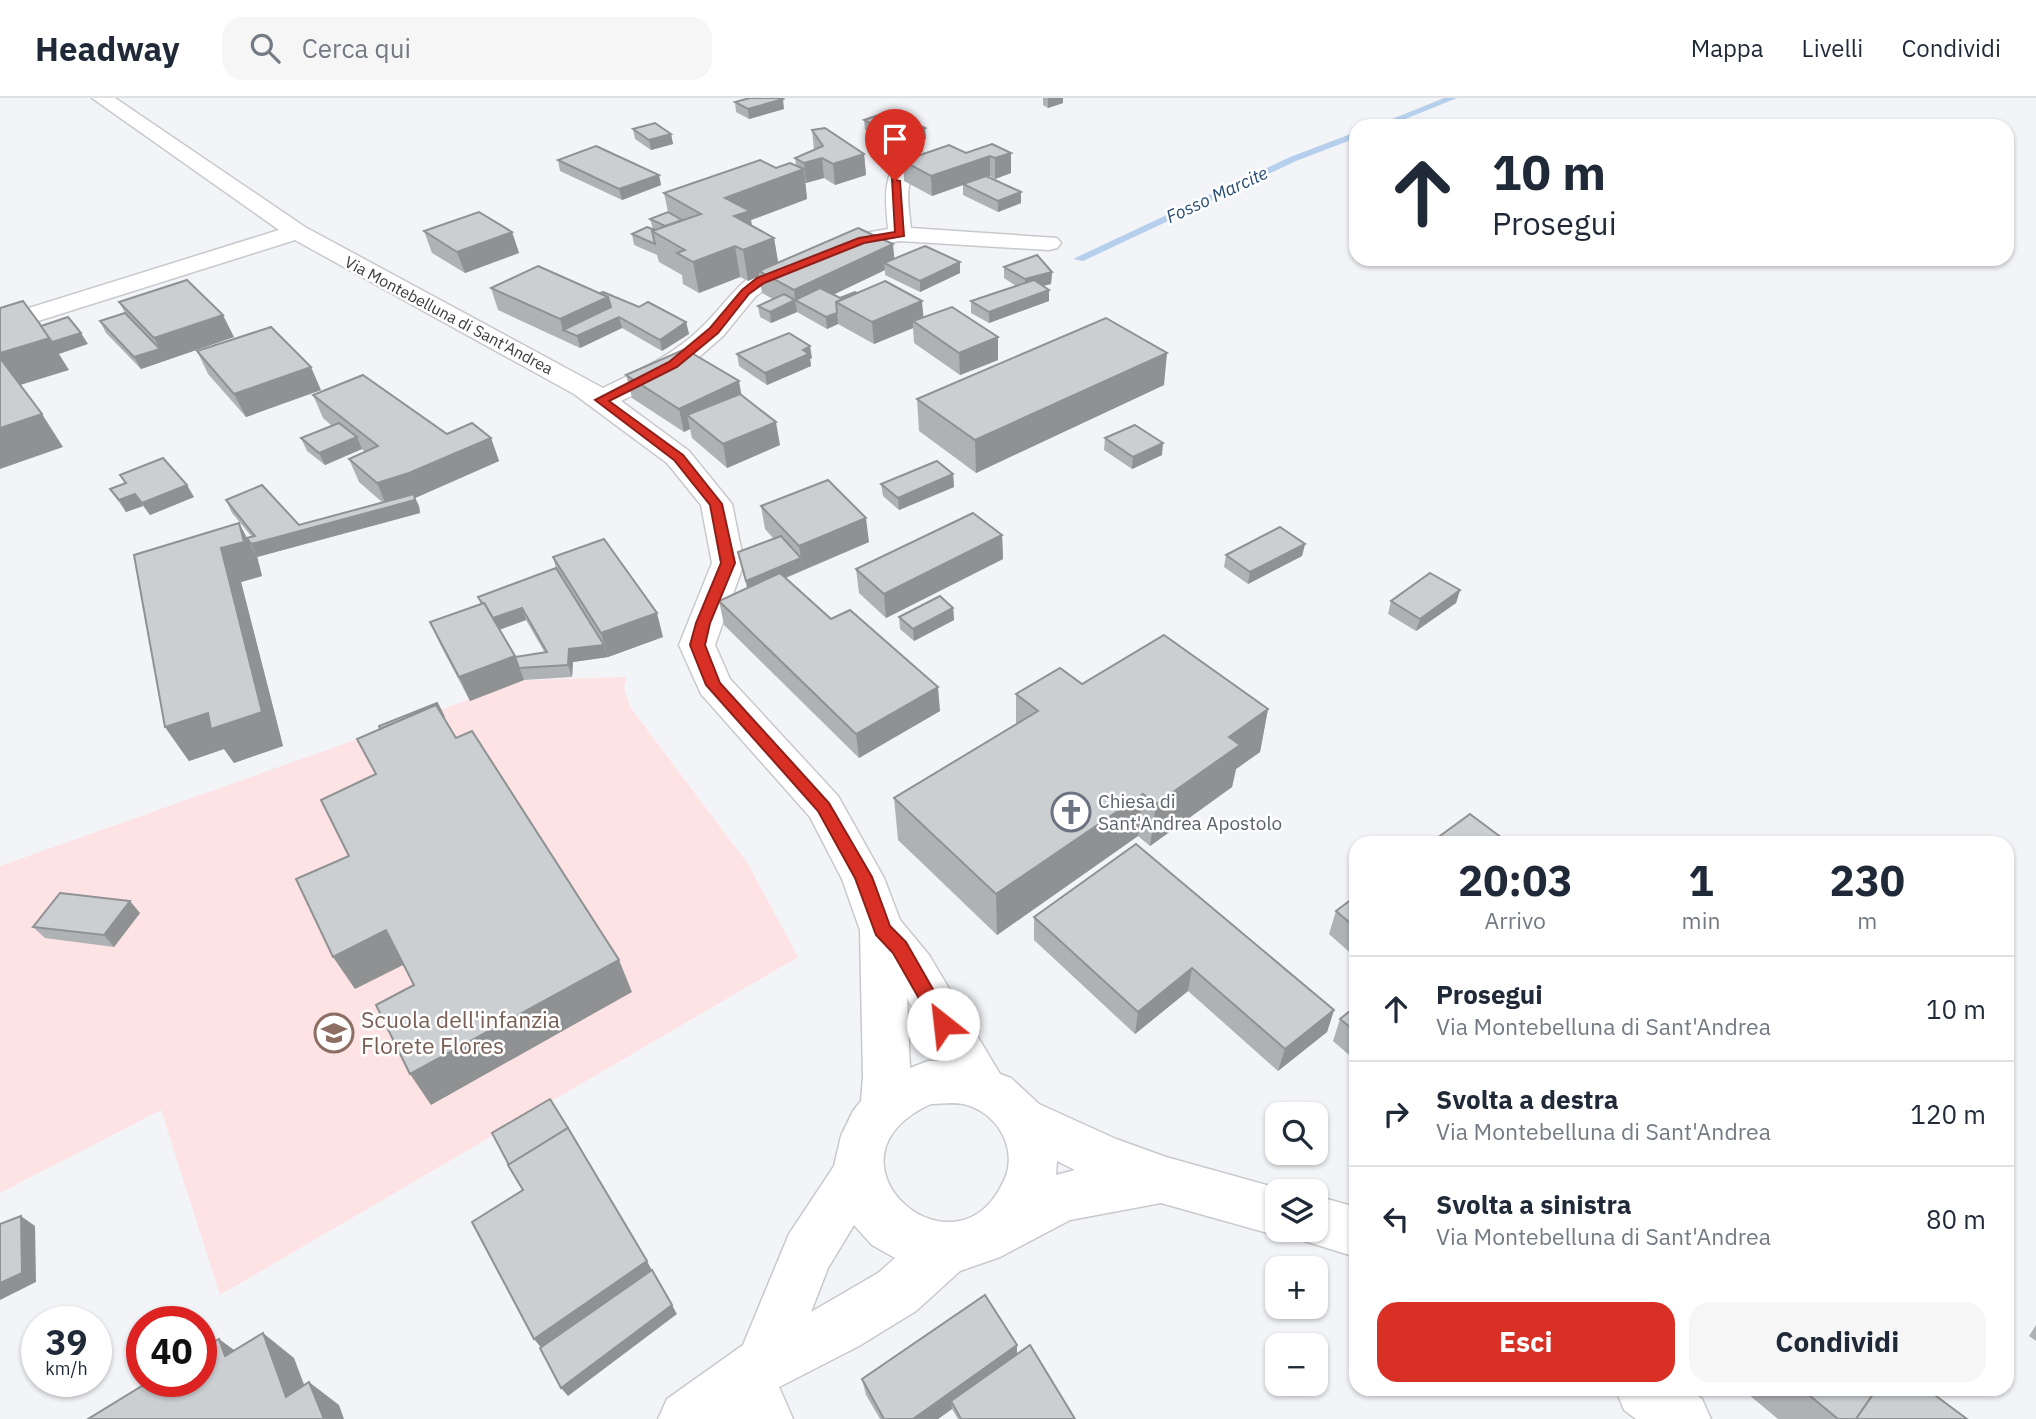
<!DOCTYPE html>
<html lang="it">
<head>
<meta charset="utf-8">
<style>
	body { margin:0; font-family:"IBM Plex Sans",sans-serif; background:#f6f6f7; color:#1f2937; height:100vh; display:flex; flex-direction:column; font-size:26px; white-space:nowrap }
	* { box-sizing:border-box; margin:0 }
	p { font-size:23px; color:#747a83 }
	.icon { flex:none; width:38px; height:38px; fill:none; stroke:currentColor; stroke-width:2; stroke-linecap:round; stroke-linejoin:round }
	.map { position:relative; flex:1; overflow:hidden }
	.panel { position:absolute; left:1349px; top:738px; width:665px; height:560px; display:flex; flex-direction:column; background:#fff; border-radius:21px; box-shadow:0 2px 5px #0004 }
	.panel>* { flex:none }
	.guide { position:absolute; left:1349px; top:21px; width:665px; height:147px; border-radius:21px; box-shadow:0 2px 5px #0004; background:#fff; color:#1f2937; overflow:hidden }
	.fabs { position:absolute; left:1265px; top:1004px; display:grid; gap:14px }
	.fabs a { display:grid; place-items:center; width:63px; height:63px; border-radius:14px; background:#fff; box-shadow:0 2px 5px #0004; font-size:35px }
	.speed { position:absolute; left:21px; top:1208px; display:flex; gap:14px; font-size:35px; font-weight:700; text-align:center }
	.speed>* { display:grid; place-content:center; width:91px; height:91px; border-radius:50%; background:#fff; box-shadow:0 2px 5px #0004; line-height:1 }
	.speed small { font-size:18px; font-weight:400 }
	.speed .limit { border:10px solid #d22; background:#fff; color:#111 }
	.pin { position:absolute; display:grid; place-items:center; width:60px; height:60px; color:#fff; margin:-72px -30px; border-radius:50% 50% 50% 0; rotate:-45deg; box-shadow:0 0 7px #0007 }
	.pin .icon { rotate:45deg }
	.me { position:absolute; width:77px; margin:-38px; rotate:331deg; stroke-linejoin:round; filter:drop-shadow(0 0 5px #0008) }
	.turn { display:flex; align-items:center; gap:24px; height:147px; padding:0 28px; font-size:32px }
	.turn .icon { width:91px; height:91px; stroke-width:2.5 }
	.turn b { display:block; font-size:49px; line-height:60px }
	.eta { display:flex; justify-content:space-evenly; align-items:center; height:119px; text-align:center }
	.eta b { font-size:42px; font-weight:700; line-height:49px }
	.button { display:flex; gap:14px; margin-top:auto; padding:14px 28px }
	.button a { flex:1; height:80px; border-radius:21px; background:#d93025; color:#fff; font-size:28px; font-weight:700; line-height:80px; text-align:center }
	.button a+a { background:#f6f6f7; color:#1f2937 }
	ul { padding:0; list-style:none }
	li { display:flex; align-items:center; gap:21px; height:105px; padding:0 28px; border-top:2px solid #e0e1e3 }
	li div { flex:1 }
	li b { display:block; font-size:26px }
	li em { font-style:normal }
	header { display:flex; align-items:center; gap:42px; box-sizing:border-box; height:98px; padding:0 35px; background:#fff; border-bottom:2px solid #e0e1e3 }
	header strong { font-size:33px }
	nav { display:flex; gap:38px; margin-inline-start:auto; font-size:24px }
	.search { width:490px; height:63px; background:#f6f6f7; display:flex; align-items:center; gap:18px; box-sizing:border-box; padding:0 24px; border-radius:21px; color:#747a83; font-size:26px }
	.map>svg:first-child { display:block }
	.education { fill:#fee3e4 }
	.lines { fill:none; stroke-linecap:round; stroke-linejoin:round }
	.stream { fill:#b5cfec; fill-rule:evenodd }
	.minor-casing { stroke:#c7c9cc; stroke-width:3 }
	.minor { fill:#fff; fill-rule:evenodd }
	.wall { fill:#afb2b5; fill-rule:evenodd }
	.shaded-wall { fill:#8f9193 }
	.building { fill:#cccfd2; stroke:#8f9193; stroke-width:2 }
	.route { fill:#d93025; stroke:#8d1f18; stroke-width:2 }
	.labels { text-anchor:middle; stroke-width:5; stroke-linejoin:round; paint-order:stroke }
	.far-street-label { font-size:16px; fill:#3c3c3e; stroke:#fff }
	.far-water-label { font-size:18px; font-style:italic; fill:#264c73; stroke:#fff }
	.worship-label { font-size:19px; fill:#5b616d; stroke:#fff; text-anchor:start }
	.near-education-label { font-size:23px; fill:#785e54; stroke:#fff; text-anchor:start }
</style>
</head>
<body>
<header>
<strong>Headway</strong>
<div class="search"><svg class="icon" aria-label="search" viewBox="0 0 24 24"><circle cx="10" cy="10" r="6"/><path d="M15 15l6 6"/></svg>Cerca qui</div>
<nav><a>Mappa</a><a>Livelli</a><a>Condividi</a></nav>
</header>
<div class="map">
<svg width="2036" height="1321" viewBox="0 0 2036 1321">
	<rect width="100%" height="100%" fill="#f2f4f8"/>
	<path class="education" d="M626 579 624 590 630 609 748 766 798 859 220 1197 161 1012 0 1095V768L524 582Z"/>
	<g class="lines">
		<g class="stream">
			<path d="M1444 0H1457L1388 28H1375Z"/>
			<path d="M1356 34V40L1296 63 1083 163 1073 161 1290 59Z"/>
		</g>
		<defs>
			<g id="minor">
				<path d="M92 0H115L305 129 603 290C640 272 676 256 705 226 721 210 733 192 751 178L854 137 888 131C885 99 882 77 905 52H921L924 57C904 85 907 96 911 130L1057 140 1061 145 1057 150 1049 152 900 143 867 148 769 188 755 199 723 238 683 273 621 303 689 353 732 406 744 465 715 547 730 581 838 698 884 780 900 822 929 857 1000 976 1011 980 1039 1006 1116 1041 1166 1059 1292 1094H1278V1132H1292L1278 1138 1161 1105 1070 1122 1000 1159 960 1173 916 1213 859 1248 783 1287 779 1289 793 1321H658L667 1301 743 1247 789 1136 834 1068 841 1038 853 1013 861 1003 863 979 860 832 842 781 810 719 701 596 679 547 712 465 701 407 667 365 574 296 295 142 0 235V219L279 132ZM907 900 942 963H928L910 970ZM931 1006C941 1006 953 1004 963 1006 996 1013 1018 1049 1005 1080 958 1192 808 1062 931 1006ZM1057 1063 1075 1072 1056 1077ZM854 1127 872 1147 895 1160 878 1175 811 1214 828 1170Z"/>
				<path d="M1316 1098 1356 1109V1159L1298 1141 1294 1132H1316Z"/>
				<path d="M1616 1292H1690L1702 1301 1711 1321H1636L1624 1312Z"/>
			</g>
		</defs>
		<use href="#minor" class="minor-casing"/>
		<use href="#minor" class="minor"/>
	</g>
	<g class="wall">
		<path d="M1043 0H1063V5L1048 10 1043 7Z"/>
		<path d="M735 4 784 11 749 21 736 14Z"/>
		<path d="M864 22 925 30 926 41 899 49 865 32Z"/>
		<path d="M633 31 671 36 673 46 651 52 635 41Z"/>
		<path d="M812 32 864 56 866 77 835 87 824 80 805 85 807 101 751 122 752 128 774 140 778 164 895 161 960 164V175L920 194 885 177V172L833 197 840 200 923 219 998 239V262L960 277 914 245 913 230 874 246 838 226 827 231 797 214 771 225 760 219 758 208 773 201 762 195 759 178 748 183 740 179 699 195 683 186 682 177 659 164 657 157 634 147 632 136 653 131 650 121 668 114 664 95 776 70 796 67 795 60 814 52Z"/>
		<path d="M966 55H1011V75L995 81 990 78 988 79 1021 94V105L998 114 963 97V87L932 98 904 83 903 63Z"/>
		<path d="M558 62 659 77 661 87 622 102 560 73Z"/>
		<path d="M424 133 512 134 519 155 465 175 432 155Z"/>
		<path d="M1004 169 1052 174 1051 186 1043 188 1049 203 989 225 971 215V203L1016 188 1004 180Z"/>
		<path d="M491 190 600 195 686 224 689 236 662 253 622 230 580 250 498 212Z"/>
		<path d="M119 204 234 239 141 271 106 235 100 223 125 215Z"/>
		<path d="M197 253 321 292 246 319 208 276Z"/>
		<path d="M737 256 812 260 810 261 811 268 767 287 739 268Z"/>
		<path d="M626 277 741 296 780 347 727 370 692 340 690 331 684 334 632 300Z"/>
		<path d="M1164 287 976 375 919 333 917 301Z"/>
		<path d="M313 297 447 336 491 340 499 363 415 400 419 408 420 415 257 459V457L262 478 241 484 283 648 234 665 224 651 189 663 165 629 239 425 247 440 252 439 232 415 226 402 299 427 382 404 359 384 349 361 365 354 362 351 325 367 307 353 301 340 332 328 323 320Z"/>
		<path d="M1105 340 1162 357 1132 371 1104 352Z"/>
		<path d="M953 376 954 389 899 412 883 398 881 386Z"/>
		<path d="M120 377 194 399 150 417 143 408 126 414 110 391 125 386Z"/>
		<path d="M761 408 869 444 786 480 831 521 940 613 859 660 724 527 719 503 747 490 738 454 774 441 765 431Z"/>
		<path d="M1002 437 1003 461 886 520 859 495 856 471Z"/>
		<path d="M1305 446 1302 458 1248 486 1224 469 1226 457Z"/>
		<path d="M553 459 663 539 608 559 573 564 572 579 524 582 470 603 441 548 430 524 481 506 478 499 556 470ZM526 522 545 555 515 559 499 532Z"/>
		<path d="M1460 492 1456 505 1416 533 1388 516 1391 503Z"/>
		<path d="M953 510 954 522 914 543 900 531 899 519Z"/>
		<path d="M1082 586 1268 611 1260 654 1236 671 1232 689 1150 748 1138 738 997 837 898 742 894 700 1016 626V596Z"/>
		<path d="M1356 798V860L1329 836 1336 813Z"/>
		<path d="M140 815 114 849 45 840 33 829Z"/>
		<path d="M1034 819 1334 912 1327 934 1278 973 1188 893 1135 936 1034 842Z"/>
		<path d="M1356 908V963L1333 943 1340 921Z"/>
		<path d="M2036 1227V1243L2029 1238Z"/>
		<path d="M1017 1247V1256L1075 1321H958L952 1311 938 1321H880L866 1297 862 1281Z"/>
		<path d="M1743 1292H1928L1967 1321H1778Z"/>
	</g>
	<g class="shaded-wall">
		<path d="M1048 0H1063V5L1048 10Z"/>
		<path d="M783 1 784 11 749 21 748 11Z"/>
		<path d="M925 30 926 41 899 49 898 39Z"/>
		<path d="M671 36 673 46 651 52 649 42Z"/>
		<path d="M1011 55V75L995 81V60Z"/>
		<path d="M864 56 866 77 835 87 833 66Z"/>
		<path d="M990 58V78L965 87 963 86V87L932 98 931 78Z"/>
		<path d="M822 60 824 80 806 85 804 65Z"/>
		<path d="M804 71 807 101 751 122 754 143 739 148 725 100Z"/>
		<path d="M659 77 661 87 622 102 619 91Z"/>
		<path d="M1021 94V105L998 114V103Z"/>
		<path d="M512 134 519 155 465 175 457 154Z"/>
		<path d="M774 140 779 170 759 173V178L748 183 743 152Z"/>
		<path d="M893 146 895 167 884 165 885 172 807 209 795 202 794 192Z"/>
		<path d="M735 148 740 179 699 195 693 164Z"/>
		<path d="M960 164V175L920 194V183Z"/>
		<path d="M1052 174 1051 186 1025 192V181Z"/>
		<path d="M1049 192V203L989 225V214Z"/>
		<path d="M608 199 613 221 563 232 560 221Z"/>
		<path d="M795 202 797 214 771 225 770 214Z"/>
		<path d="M922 203 924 225 913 223V230L874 246 872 224Z"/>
		<path d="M837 215 838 226 827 231 826 219Z"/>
		<path d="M223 217 234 239 141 271 134 259 160 251 154 240Z"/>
		<path d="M619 219 622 230 580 250 577 238Z"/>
		<path d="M686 224 689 236 662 253 660 242Z"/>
		<path d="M81 235 88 246 59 256 69 272 17 288 0 261V255L50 240Z"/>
		<path d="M998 239V262L960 277 959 255Z"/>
		<path d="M810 248 812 260 810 261 811 268 767 287 765 275 803 252Z"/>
		<path d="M1167 255 1164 287 976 375 975 342Z"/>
		<path d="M311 269 321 292 246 319 234 296Z"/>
		<path d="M739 283 743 306 687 317 690 331 684 334 679 311Z"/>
		<path d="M42 316 63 349 0 371V330Z"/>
		<path d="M776 324 780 347 727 370 723 346Z"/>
		<path d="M357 339 362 351 325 367 319 355Z"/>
		<path d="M491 340 499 363 415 400 419 408 420 415 257 459 251 446 387 409 377 385Z"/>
		<path d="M1163 345 1162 357 1132 371 1133 359Z"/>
		<path d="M953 376 954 389 899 412 898 400Z"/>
		<path d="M187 387 194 399 150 417 142 405Z"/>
		<path d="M135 396 143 408 126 414 119 402Z"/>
		<path d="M866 420 869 444 803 472 799 448Z"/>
		<path d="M239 425 257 459 262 478 241 484 283 648 234 665 224 651 189 663 165 629 221 450Z"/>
		<path d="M1002 437 1003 461 886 520 884 496Z"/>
		<path d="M1305 446 1302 458 1248 486 1250 474Z"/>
		<path d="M801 460 803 472 749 495 746 483Z"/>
		<path d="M1460 492 1456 505 1416 533 1420 521Z"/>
		<path d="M522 510 526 522 496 533 491 521Z"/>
		<path d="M953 510 954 522 914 543 913 531Z"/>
		<path d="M657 515 663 539 608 559 601 535Z"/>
		<path d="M604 547 608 559 573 564 572 579 568 567 569 551Z"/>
		<path d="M515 558 524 582 470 603 459 579Z"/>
		<path d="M938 589 940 613 859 660 856 636Z"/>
		<path d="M1268 611 1260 654 1236 671 1232 689 1150 748 1156 706 1229 639Z"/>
		<path d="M1143 696 1138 738 997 837 996 796Z"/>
		<path d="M130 803 140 815 114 849 104 837Z"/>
		<path d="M386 832 407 865 355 891 333 859Z"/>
		<path d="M619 862 632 894 431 1007 410 976Z"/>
		<path d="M1192 870 1188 893 1135 936 1138 914Z"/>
		<path d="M1334 912 1327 934 1278 973 1285 951Z"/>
		<path d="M21 1118 35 1128 36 1184 0 1202V1185Z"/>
		<path d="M647 1163 657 1182 548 1258 534 1241Z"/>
		<path d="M672 1207 677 1216 568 1298 561 1290Z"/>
		<path d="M263 1235 294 1260 317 1321 286 1299Z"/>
		<path d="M219 1241 252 1265 225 1258Z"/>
		<path d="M1017 1247V1264L951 1303 952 1311 938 1321H913Z"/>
		<path d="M309 1284 339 1307 344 1321H324Z"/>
	</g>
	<g class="building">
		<path d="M750 0H781L783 1 748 11 735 4Z"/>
		<path d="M891 13 925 30 898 39 864 22Z"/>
		<path d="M655 25 671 36 649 42 633 31Z"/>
		<path d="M825 30 864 56 833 66 822 60 804 65 795 60 823 48 812 32Z"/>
		<path d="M992 46 1011 55 995 60 990 58 931 78 903 63 949 47 966 55Z"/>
		<path d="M596 48 659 77 619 91 558 62Z"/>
		<path d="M760 62 776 70 790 65 804 71 725 100 750 113 734 118 774 140 743 152 735 148 693 164 677 155 685 152 652 133 701 116 664 95Z"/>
		<path d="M986 78 1021 94 998 103 963 86Z"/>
		<path d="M479 114 512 134 457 154 424 133Z"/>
		<path d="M668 114 682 122 665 128 650 121Z"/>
		<path d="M647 129 655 132 652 133 655 146 632 136Z"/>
		<path d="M858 130 893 146 794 192 759 173Z"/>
		<path d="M925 148 960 164 920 183 884 165Z"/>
		<path d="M1037 157 1052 174 1025 181 1004 169Z"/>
		<path d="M538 168 608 199 560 221 491 190Z"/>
		<path d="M187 182 223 217 154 240 119 204Z"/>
		<path d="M1034 182 1049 192 989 214 971 203Z"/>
		<path d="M885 183 922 203 872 224 836 204Z"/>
		<path d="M820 190 840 200 855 194 857 195 836 204 837 215 826 219 795 202Z"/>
		<path d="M603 194 639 209 648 204 686 224 660 242 619 219 577 238 563 232 611 209 608 199 600 195Z"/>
		<path d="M784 196 795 202 770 214 758 208Z"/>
		<path d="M23 203 50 240 0 255V210Z"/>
		<path d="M952 209 998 239 959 255 913 223Z"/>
		<path d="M125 215 160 251 134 259 100 223Z"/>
		<path d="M68 219 81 235 52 244 41 228Z"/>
		<path d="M1106 220 1167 255 975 342 917 301Z"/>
		<path d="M271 229 311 269 234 296 197 253Z"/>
		<path d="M789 235 810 248 803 252 809 256 765 275 737 256Z"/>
		<path d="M685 251 739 283 679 311 626 277Z"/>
		<path d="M0 260 42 316 0 330Z"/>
		<path d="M363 277 447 336 472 325 491 340 409 375 377 385 349 361 378 348 313 297Z"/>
		<path d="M740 296 776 324 723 346 687 317Z"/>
		<path d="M339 325 357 339 319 355 301 340Z"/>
		<path d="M1135 327 1163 345 1133 359 1105 340Z"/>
		<path d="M163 360 187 387 142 405 135 396 119 402 110 391 126 385 120 377Z"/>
		<path d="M937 363 953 376 898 400 881 386Z"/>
		<path d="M828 382 866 420 799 448 761 408Z"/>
		<path d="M262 387 299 427 414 396 415 402 251 446 247 440 255 438 226 402Z"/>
		<path d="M973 415 1002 437 884 496 856 471Z"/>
		<path d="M239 425 244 444 221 450 262 614 211 631 208 615 165 629 134 457Z"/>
		<path d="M1280 429 1305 446 1250 474 1226 457Z"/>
		<path d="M781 438 801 460 746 483 738 454Z"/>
		<path d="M604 441 657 515 601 535 553 459Z"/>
		<path d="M556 470 604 547 569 551 568 567 519 570 515 559 547 554 522 510 493 520 484 505H482L478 499Z"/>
		<path d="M780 475 831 521 850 512 938 589 856 636 719 503Z"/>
		<path d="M1430 475 1460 492 1420 521 1391 503Z"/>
		<path d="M940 498 953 510 913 531 899 519Z"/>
		<path d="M484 505 515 558 459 579 430 524Z"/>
		<path d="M1164 537 1268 611 1229 639 1240 647 1156 706 1143 696 996 796 894 700 1038 613 1016 596 1060 570 1082 586Z"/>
		<path d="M437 605 444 619 436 607 380 631 379 628Z"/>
		<path d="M436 607 456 640 472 633 619 862 410 976 376 907 414 887 386 832 333 859 296 781 349 758 321 702 376 676 357 641Z"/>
		<path d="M1470 716 1510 746H1429Z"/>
		<path d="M1136 746 1334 912 1285 951 1192 870 1138 914 1034 819Z"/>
		<path d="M60 795 130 803 104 837 33 829Z"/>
		<path d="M1356 798V830L1336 813Z"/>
		<path d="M1356 908V934L1340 921Z"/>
		<path d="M550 1001 568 1030 509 1067 492 1035Z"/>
		<path d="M568 1030 647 1163 534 1241 472 1124 523 1092 508 1067Z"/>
		<path d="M21 1118 22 1175 0 1185V1126Z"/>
		<path d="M652 1172 672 1207 561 1290 540 1250Z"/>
		<path d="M985 1197 1017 1247 913 1321H884L862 1281Z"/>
		<path d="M263 1235 286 1299 309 1284 324 1321H88L150 1283H201V1252L219 1241 225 1258Z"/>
		<path d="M1030 1247 1075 1321H961L951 1303Z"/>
		<path d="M1803 1292H1876L1856 1321H1838Z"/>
		<path d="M1876 1292H1928L1967 1321H1856Z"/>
	</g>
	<path class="route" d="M892 81 900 83 904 138 864 145 764 185 749 196 718 235 677 269 609 303 683 357 722 406 735 465 710 525 705 547 720 585 829 705 872 779 890 828 906 844 950 921 953 926 950 932H937L893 855 876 837 855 780 818 713 706 587 690 547 696 525 721 465 710 407 674 362 595 302 669 264 710 230 742 192 757 180 859 140 895 134Z"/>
	<defs>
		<symbol id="church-ring" viewBox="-11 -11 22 22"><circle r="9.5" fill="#fff" stroke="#6b7280" stroke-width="1.5"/><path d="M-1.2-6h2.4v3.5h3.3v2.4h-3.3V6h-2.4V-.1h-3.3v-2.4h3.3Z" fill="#6b7280"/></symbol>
		<symbol id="school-ring" viewBox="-11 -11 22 22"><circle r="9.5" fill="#fff" stroke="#8d6e63" stroke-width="1.5"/><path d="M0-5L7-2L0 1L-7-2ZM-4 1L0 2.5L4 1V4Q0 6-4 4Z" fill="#8d6e63"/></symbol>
	</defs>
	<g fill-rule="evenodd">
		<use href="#church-ring" x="1049" y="692" width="44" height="44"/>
		<use href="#school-ring" x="312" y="913" width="44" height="44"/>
	</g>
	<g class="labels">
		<g class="far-street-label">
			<text transform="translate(449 217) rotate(28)" y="6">Via Montebelluna di Sant'Andrea</text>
		</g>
		<g class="far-water-label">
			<text transform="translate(1217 97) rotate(-25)" y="6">Fosso Marcite</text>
		</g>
		<g class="worship-label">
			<text x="1098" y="710">Chiesa di<tspan x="1098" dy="22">Sant'Andrea Apostolo</tspan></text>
		</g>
		<g class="near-education-label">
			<text x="361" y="930">Scuola dell'infanzia<tspan x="361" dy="26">Florete Flores</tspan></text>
		</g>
	</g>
</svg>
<div class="fabs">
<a><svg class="icon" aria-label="search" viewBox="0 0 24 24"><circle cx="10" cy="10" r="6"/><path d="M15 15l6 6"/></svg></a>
<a><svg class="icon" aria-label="layers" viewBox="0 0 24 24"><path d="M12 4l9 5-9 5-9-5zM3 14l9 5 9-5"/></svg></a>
<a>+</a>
<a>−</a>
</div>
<div class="speed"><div>39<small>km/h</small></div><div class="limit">40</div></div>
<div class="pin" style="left:895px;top:83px;background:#d93025"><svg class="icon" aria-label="arrive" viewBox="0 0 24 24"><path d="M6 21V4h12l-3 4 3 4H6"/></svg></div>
<svg class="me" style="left:943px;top:926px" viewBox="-20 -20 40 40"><circle r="19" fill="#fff"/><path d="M0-13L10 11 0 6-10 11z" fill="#d93025"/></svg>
<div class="guide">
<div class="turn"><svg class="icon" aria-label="ahead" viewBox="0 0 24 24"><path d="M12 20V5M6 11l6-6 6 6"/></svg><div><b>10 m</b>Prosegui</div></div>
</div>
<section class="panel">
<div class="eta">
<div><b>20:03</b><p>Arrivo</p></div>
<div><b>1</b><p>min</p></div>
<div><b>230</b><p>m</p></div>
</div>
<ul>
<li><svg class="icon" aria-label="ahead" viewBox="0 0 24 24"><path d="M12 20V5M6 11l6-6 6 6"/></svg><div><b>Prosegui</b><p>Via Montebelluna di Sant'Andrea</p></div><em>10 m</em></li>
<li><svg class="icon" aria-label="right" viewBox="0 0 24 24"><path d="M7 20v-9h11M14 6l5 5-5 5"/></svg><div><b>Svolta a destra</b><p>Via Montebelluna di Sant'Andrea</p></div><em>120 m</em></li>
<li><svg class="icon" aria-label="left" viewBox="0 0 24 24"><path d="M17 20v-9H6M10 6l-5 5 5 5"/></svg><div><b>Svolta a sinistra</b><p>Via Montebelluna di Sant'Andrea</p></div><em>80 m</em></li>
</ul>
<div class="button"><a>Esci</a><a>Condividi</a></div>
</section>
</div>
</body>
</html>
